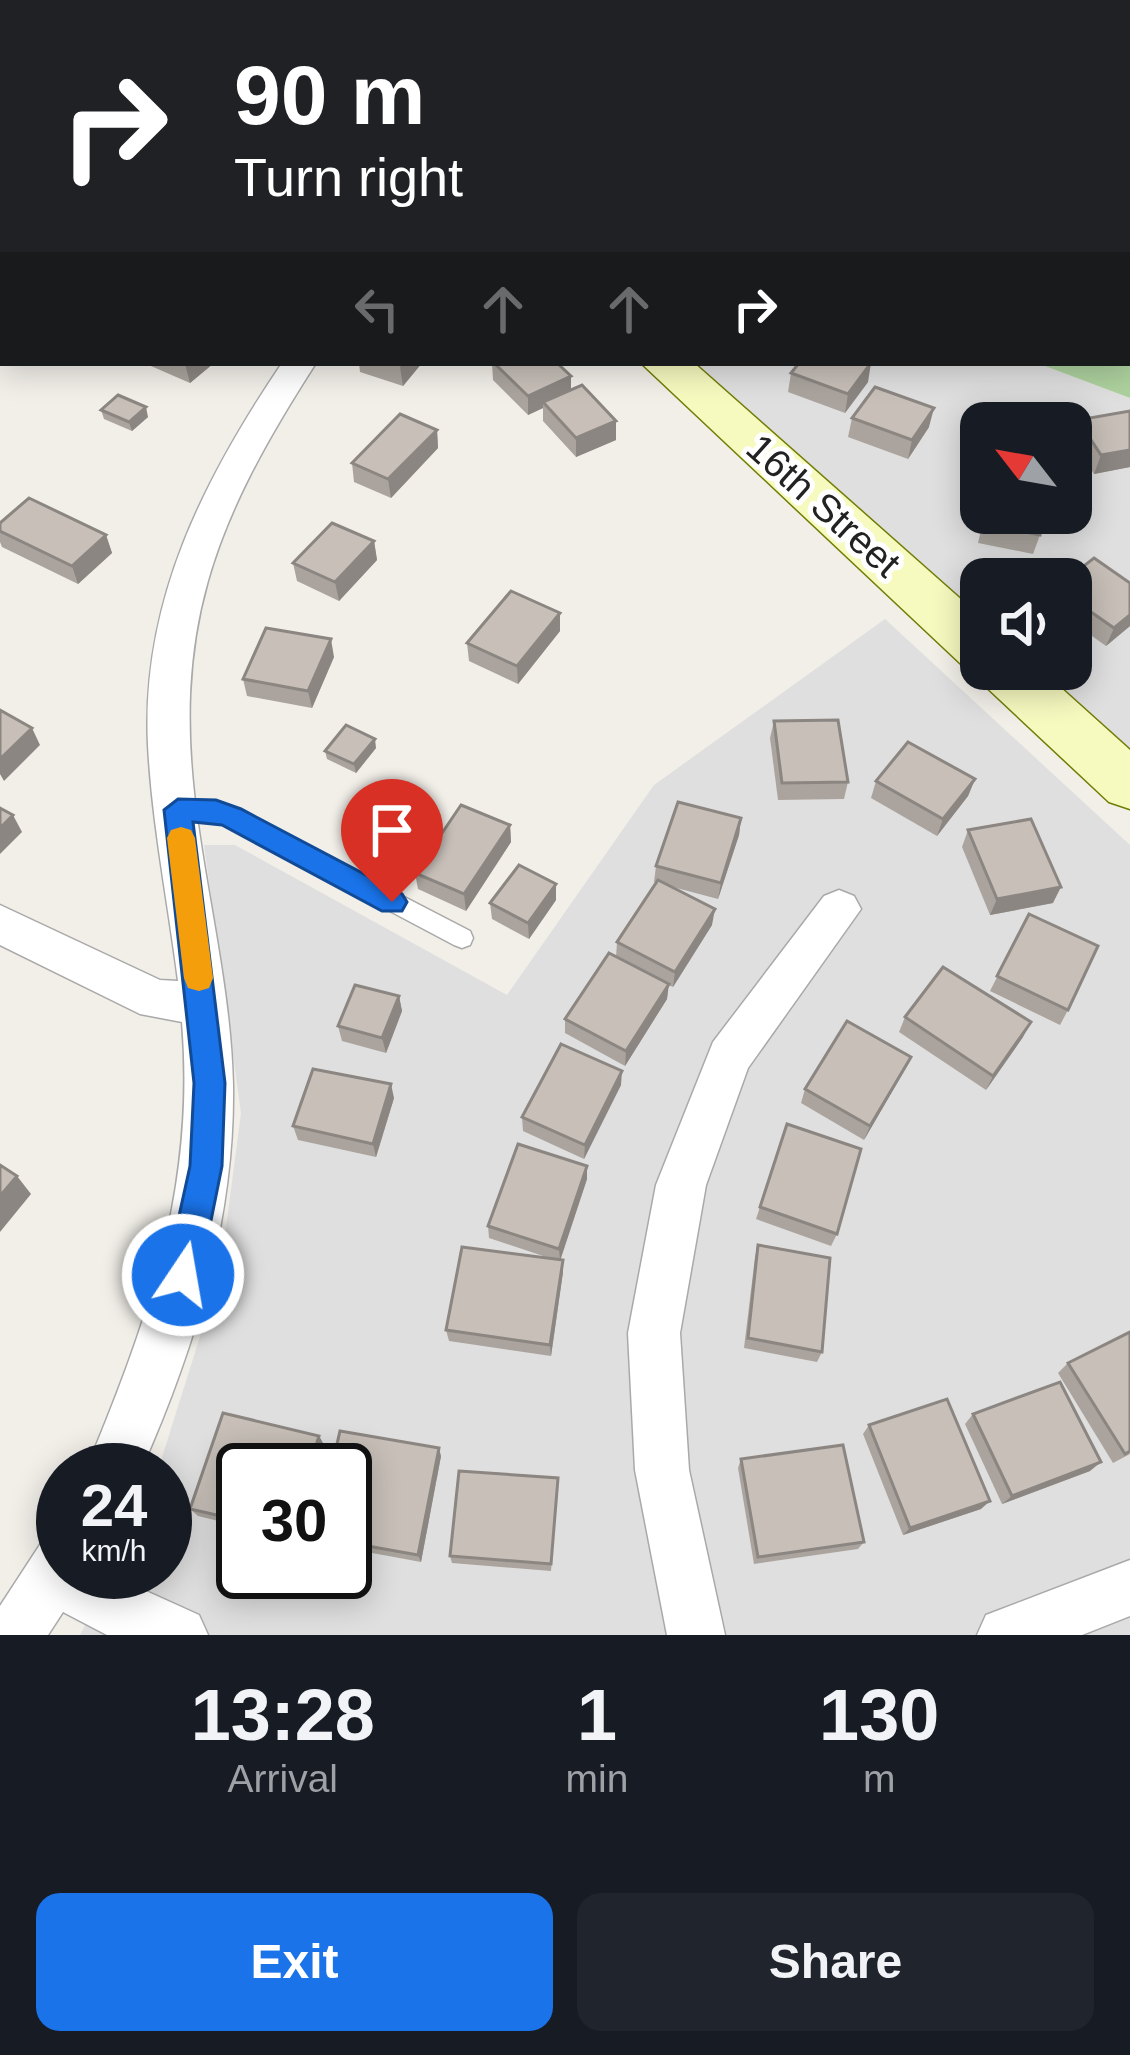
<!DOCTYPE html>
<html lang="en">
<head>
<meta charset="utf-8">
<style>
	body { margin:0; font-family:Helvetica,sans-serif; background:#20242c; color:#f1f3f6; height:100vh; display:flex; flex-direction:column; font-size:45px; white-space:nowrap }
	* { box-sizing:border-box; margin:0 }
	p { font-size:39px; color:#9ea1a6 }
	.icon { flex:none; width:66px; height:66px; fill:none; stroke:currentColor; stroke-width:2; stroke-linecap:round; stroke-linejoin:round }
	.map { position:relative; height:1635px; overflow:hidden }
	.drawer { display:flex; flex-direction:column; background:#171b24; flex:1 }
	.drawer>* { flex:none }
	.hud { position:absolute; left:0px; top:0px; width:1131px; height:366px; box-shadow:0 6px 30px #0003; background:#202124; color:#fff; overflow:hidden }
	.needle { width:78px; rotate:301deg }
	.controls { position:absolute; left:960px; top:402px; display:grid; gap:24px }
	.controls a { display:grid; place-items:center; width:132px; height:132px; border-radius:24px; background:#171b24; box-shadow:0 6px 30px #0003; font-size:60px }
	.speed { position:absolute; left:36px; top:1443px; display:flex; gap:24px; font-size:60px; font-weight:700; text-align:center }
	.speed>* { display:grid; place-content:center; width:156px; height:156px; border-radius:50%; background:#171b24; box-shadow:0 6px 30px #0003; line-height:1 }
	.speed small { font-size:30px; font-weight:400 }
	.speed .limit { border:6px solid #111; border-radius:18px; background:#fff; color:#111 }
	.pin { position:absolute; display:grid; place-items:center; width:102px; height:102px; color:#fff; margin:-123px -51px; border-radius:50% 50% 50% 0; rotate:-45deg; box-shadow:0 0 12px #0007 }
	.pin .icon { rotate:45deg }
	.me { position:absolute; width:132px; margin:-66px; rotate:12deg; stroke-linejoin:round; filter:drop-shadow(0 0 9px #0008) }
	.turn { display:flex; align-items:center; gap:42px; height:252px; padding:0 36px; font-size:54px }
	.turn .icon { width:156px; height:156px; stroke-width:2.5 }
	.turn b { display:block; font-size:84px; line-height:102px }
	.lanes { display:flex; align-items:center; height:114px; padding:0 36px; background:#0003; justify-content:center; gap:60px; direction:ltr }
	.lanes .off { opacity:.35 }
	.eta { display:flex; justify-content:space-evenly; align-items:center; height:204px; text-align:center }
	.eta b { font-size:72px; font-weight:600; line-height:84px }
	.button { display:flex; gap:24px; margin-top:auto; padding:24px 36px }
	.button a { flex:1; height:138px; border-radius:24px; background:#1a73e8; color:#fff; font-size:48px; font-weight:600; line-height:138px; text-align:center }
	.button a+a { background:#20242c; color:#f1f3f6 }
	.map>svg:first-child { display:block }
	.residential { fill:#e0dfdf; fill-rule:evenodd }
	.forest { fill:#add19e }
	.lines { fill:none; stroke-linecap:round; stroke-linejoin:round }
	.lane-casing { stroke:#a9a9a9; stroke-width:3 }
	.street-casing { stroke:#a9a9a9; stroke-width:3 }
	.secondary-casing { stroke:#707d05; stroke-width:3 }
	.lane { fill:#fff; fill-rule:evenodd }
	.street { fill:#fff; fill-rule:evenodd }
	.secondary { fill:#f7fabf; fill-rule:evenodd }
	.wall { fill:#aba49e }
	.shaded-wall { fill:#8b8681 }
	.building { fill:#c7bfb8; stroke:#8b8681; stroke-width:3 }
	.route { fill:#1a73e8; stroke:#114b97; stroke-width:3 }
	.slow { fill:#f59e0b }
	.labels { text-anchor:middle; stroke-width:10; stroke-linejoin:round; paint-order:stroke }
	.street-label { font-size:39px; fill:#222; stroke:#fff }
</style>
</head>
<body>
<div class="map">
<svg width="1130" height="1635" viewBox="0 0 1130 1635">
	<rect width="100%" height="100%" fill="#f2efe9"/>
	<g class="residential">
		<path d="M691 363H1037L1130 398V749L1039 669H1071V579H981V618ZM981 423H1071V513H981Z"/>
		<path d="M885 619 1130 845V1635H80L114 1572H165V1470H158L220 1273 241 1113 204 845H235L507 995 654 785ZM243 1470H345V1572H243Z"/>
	</g>
	<path class="forest" d="M805 0H1130V398L1037 363H1128V3Z"/>
	<g class="lines">
		<defs>
			<path id="lane" d="M177 801 216 802 238 811 470 931 473 938 470 945 462 948 454 945 224 823 170 816 167 810 170 804Z"/>
			<g id="street">
				<path d="M445 0H478L480 3H447Z"/>
				<path d="M0 227 3 228V246L0 245Z"/>
				<path d="M282 363H316C213 523 170 631 198 824 210 910 231 996 233 1085 235 1219 195 1348 141 1470H86C148 1320 196 1188 182 1022L140 1014 0 945V905L160 980 178 981C168 902 152 824 148 745 141 601 204 479 282 363Z"/>
				<path d="M839 890 854 896 861 909 748 1068 706 1185 680 1333 689 1470 725 1635H667L635 1470 628 1333 656 1185 713 1042 824 896Z"/>
				<path d="M63 1532V1572H104L199 1615 208 1635H107L63 1612 48 1635H0V1606L43 1540Z"/>
				<path d="M1130 1560V1616L1082 1635H977L986 1615Z"/>
			</g>
			<g id="secondary">
				<path d="M550 0H588L548 3Z"/>
				<path d="M641 363H694L981 617V669H1040L1130 750V809L1109 802 983 684 976 668 961 664Z"/>
			</g>
		</defs>
		<use href="#lane" class="lane-casing"/>
		<use href="#street" class="street-casing"/>
		<use href="#secondary" class="secondary-casing"/>
		<use href="#lane" class="lane"/>
		<use href="#street" class="street"/>
		<use href="#secondary" class="secondary"/>
	</g>
	<g class="wall">
		<path d="M144 363H214L190 383Z"/>
		<path d="M359 363H422L403 386 360 372Z"/>
		<path d="M492 363H557L571 376V390L616 440 576 457 543 421V408L528 415 493 380Z"/>
		<path d="M791 373 868 382 845 413 788 392Z"/>
		<path d="M101 410 148 417 132 431 104 419Z"/>
		<path d="M1130 411V467L1094 474 1072 439 1078 420Z"/>
		<path d="M852 418 929 427 908 459 848 437Z"/>
		<path d="M437 430 438 448 391 498 354 482 352 463Z"/>
		<path d="M985 513H1044L1040 535 1033 554 978 543Z"/>
		<path d="M0 523 106 535 112 553 78 584 2 547 0 542Z"/>
		<path d="M374 541 377 560 339 601 297 581 293 563Z"/>
		<path d="M1071 579 1130 583V626L1106 646 1071 621Z"/>
		<path d="M560 631 518 684 469 661 467 643Z"/>
		<path d="M334 657 312 708 247 696 243 679Z"/>
		<path d="M774 721 848 782 844 799 778 800 770 738Z"/>
		<path d="M376 748 356 773 327 759 325 751Z"/>
		<path d="M975 779 968 796 937 836 871 798 876 781Z"/>
		<path d="M741 818 739 835 718 899 669 886 712 925 673 987 668 985 667 999 625 1066 565 1033V1019L616 957 617 942 656 883 654 882 656 866Z"/>
		<path d="M510 825 511 842 466 911 418 889 415 873Z"/>
		<path d="M968 830 1053 903 990 915 962 847Z"/>
		<path d="M556 900 529 939 492 919 490 903Z"/>
		<path d="M1029 914 1068 1010 1060 1025 990 991Z"/>
		<path d="M399 996 402 1011 386 1053 342 1041 338 1026Z"/>
		<path d="M905 1017 1023 1037 986 1090 899 1032Z"/>
		<path d="M904 1071 864 1140 801 1103 805 1089Z"/>
		<path d="M621 1085 584 1159 523 1131 522 1117Z"/>
		<path d="M394 1098 376 1157 298 1140 293 1126Z"/>
		<path d="M787 1124 837 1234 831 1246 756 1219Z"/>
		<path d="M587 1166V1179L560 1260H563V1272L551 1356 449 1341 446 1330 552 1259 489 1238 488 1226Z"/>
		<path d="M758 1245 822 1352 817 1362 744 1348 755 1257Z"/>
		<path d="M1068 1363 1130 1454 1113 1463 1058 1373Z"/>
		<path d="M223 1413 319 1436 324 1445 316 1470H243V1527L198 1516 190 1509Z"/>
		<path d="M973 1414 1090 1471 1002 1504 965 1424Z"/>
		<path d="M869 1425 981 1509 903 1535 863 1434Z"/>
		<path d="M441 1456 421 1562 345 1548V1470Z"/>
		<path d="M741 1459 864 1542 858 1549 754 1564 738 1468Z"/>
		<path d="M558 1487 551 1571 452 1563 450 1556Z"/>
	</g>
	<g class="shaded-wall">
		<path d="M97 0H125L123 3H94Z"/>
		<path d="M186 363H214L190 383 185 364Z"/>
		<path d="M404 363H422L403 386 400 367Z"/>
		<path d="M871 363 868 382 845 413 848 394Z"/>
		<path d="M571 376V395L543 402V408L528 415V396Z"/>
		<path d="M146 407 148 417 132 431 129 422Z"/>
		<path d="M934 408 929 427 908 459 912 440Z"/>
		<path d="M616 421V440L576 457V438Z"/>
		<path d="M437 430 438 448 391 498 388 479Z"/>
		<path d="M1130 450V467L1094 474 1101 455Z"/>
		<path d="M1082 456 1075 475 1071 479V469Z"/>
		<path d="M106 535 112 553 78 584 72 566Z"/>
		<path d="M374 541 377 560 339 601 335 582Z"/>
		<path d="M560 613V631L518 684 517 666Z"/>
		<path d="M1130 615V626L1106 646 1114 628Z"/>
		<path d="M331 639 334 657 312 708 308 691Z"/>
		<path d="M32 728 40 745 4 781 0 774V759Z"/>
		<path d="M375 739 376 748 356 773 354 764Z"/>
		<path d="M975 779 968 796 937 836 943 819Z"/>
		<path d="M13 815 22 832 0 854V828Z"/>
		<path d="M741 818 739 835 718 899 721 883Z"/>
		<path d="M510 825 511 842 466 911 464 894Z"/>
		<path d="M556 884V900L529 939 528 923Z"/>
		<path d="M1061 887 1053 903 990 915 997 899Z"/>
		<path d="M715 909 712 925 673 987 675 972Z"/>
		<path d="M669 984 667 999 625 1066 626 1051Z"/>
		<path d="M399 996 402 1011 386 1053 382 1038Z"/>
		<path d="M1031 1022 1023 1037 986 1090 993 1076Z"/>
		<path d="M911 1057 904 1071 864 1140 870 1126Z"/>
		<path d="M622 1071 621 1085 584 1159 585 1145Z"/>
		<path d="M391 1084 394 1098 376 1157 373 1144Z"/>
		<path d="M587 1166V1179L560 1261 559 1249Z"/>
		<path d="M17 1176 31 1194 0 1232V1196Z"/>
		<path d="M563 1260V1272L551 1356 550 1345Z"/>
		<path d="M319 1436 324 1445 316 1470H308Z"/>
		<path d="M439 1448 441 1456 421 1562 418 1555Z"/>
		<path d="M1101 1462 1090 1471 1002 1504 1012 1496Z"/>
		<path d="M990 1501 981 1509 903 1535 910 1528Z"/>
	</g>
	<g class="building">
		<path d="M37 0H97L94 3H35Z"/>
		<path d="M216 0H254L256 3H205Z"/>
		<path d="M629 0H644L659 3H627Z"/>
		<path d="M494 363H557L571 376 528 396Z"/>
		<path d="M799 363H871L848 394 791 373Z"/>
		<path d="M582 385 616 421 576 438 543 402Z"/>
		<path d="M875 387 934 408 912 440 852 418Z"/>
		<path d="M118 395 146 407 129 422 101 410Z"/>
		<path d="M1130 411V450L1101 455 1078 420Z"/>
		<path d="M400 414 437 430 388 479 352 463Z"/>
		<path d="M1071 451 1082 456 1071 469Z"/>
		<path d="M29 498 106 535 72 566 0 531V523Z"/>
		<path d="M986 513H1044L1040 535 984 524Z"/>
		<path d="M332 523 374 541 335 582 293 563Z"/>
		<path d="M1094 558 1130 583V615L1114 628 1071 598V579H1067Z"/>
		<path d="M511 591 560 613 517 666 467 643Z"/>
		<path d="M266 628 331 639 308 691 243 679Z"/>
		<path d="M0 710 32 728 0 759Z"/>
		<path d="M838 720 848 782 782 783 774 721Z"/>
		<path d="M346 725 375 739 354 764 325 751Z"/>
		<path d="M908 742 975 779 943 819 876 781Z"/>
		<path d="M678 802 741 818 721 883 656 866Z"/>
		<path d="M461 805 510 825 464 894 415 873Z"/>
		<path d="M0 808 13 815 0 828Z"/>
		<path d="M1031 819 1061 887 997 899 968 830Z"/>
		<path d="M519 865 556 884 528 923 490 903Z"/>
		<path d="M658 880 715 909 675 972 617 942Z"/>
		<path d="M1029 914 1098 946 1068 1010 997 976Z"/>
		<path d="M609 953 669 984 626 1051 565 1019Z"/>
		<path d="M943 967 1031 1022 993 1076 905 1017Z"/>
		<path d="M355 985 399 996 382 1038 338 1026Z"/>
		<path d="M847 1021 911 1057 870 1126 805 1089Z"/>
		<path d="M561 1044 622 1071 585 1145 522 1117Z"/>
		<path d="M313 1069 391 1084 373 1144 293 1126Z"/>
		<path d="M787 1124 861 1149 837 1234 760 1207Z"/>
		<path d="M518 1144 587 1166 559 1249 488 1226Z"/>
		<path d="M0 1165 17 1176 0 1196Z"/>
		<path d="M758 1245 830 1258 822 1352 748 1338Z"/>
		<path d="M462 1247 563 1260 550 1345 446 1330Z"/>
		<path d="M1130 1332V1451L1125 1454 1068 1363Z"/>
		<path d="M1060 1382 1101 1462 1012 1496 973 1414Z"/>
		<path d="M947 1399 990 1501 910 1528 869 1425Z"/>
		<path d="M223 1413 319 1436 308 1470H243V1521L190 1509Z"/>
		<path d="M340 1431 439 1448 418 1555 345 1542V1470H331Z"/>
		<path d="M843 1445 864 1542 758 1557 741 1459Z"/>
		<path d="M459 1471 558 1478 551 1564 450 1556Z"/>
	</g>
	<path class="route" d="M178 799 216 800 241 809 402 894 407 902 402 911H382L222 825 193 822 225 1083 222 1166 200 1275 195 1287 183 1292 171 1287 166 1275 190 1166 194 1083 164 810Z"/>
	<path class="slow" d="M181 827 191 830 195 838 213 978 209 988 199 991 188 988 184 978 167 838 171 830Z"/>
	<g class="labels">
		<g class="street-label">
			<text transform="translate(824 505) rotate(42)" y="14">16th Street</text>
		</g>
	</g>
</svg>
<div class="controls">
<a><svg class="needle" viewBox="-14 -14 28 28"><path d="M0-13l5 13h-10z" fill="#e53935"/><path d="M0 13l5-13h-10z" fill="#9ea1a6"/></svg></a>
<a><svg class="icon" aria-label="sound" viewBox="0 0 24 24"><path d="M4 9h4l5-4v14l-5-4H4zM17 9q2 3 0 6"/></svg></a>
</div>
<div class="speed"><div>24<small>km/h</small></div><div class="limit">30</div></div>
<div class="pin" style="left:392px;top:902px;background:#d93025"><svg class="icon" aria-label="arrive" viewBox="0 0 24 24"><path d="M6 21V4h12l-3 4 3 4H6"/></svg></div>
<svg class="me" style="left:183px;top:1275px" viewBox="-20 -20 40 40"><circle r="17" fill="#1a73e8" stroke="#fff" stroke-width="3"/><path d="M0-11L8 9 0 5-8 9z" fill="#fff"/></svg>
<div class="hud">
<div class="turn"><svg class="icon" aria-label="right" viewBox="0 0 24 24"><path d="M7 20v-9h11M14 6l5 5-5 5"/></svg><div><b>90 m</b>Turn right</div></div>
<div class="lanes"><svg class="icon off" aria-label="left" viewBox="0 0 24 24"><path d="M17 20v-9H6M10 6l-5 5 5 5"/></svg><svg class="icon off" aria-label="ahead" viewBox="0 0 24 24"><path d="M12 20V5M6 11l6-6 6 6"/></svg><svg class="icon off" aria-label="ahead" viewBox="0 0 24 24"><path d="M12 20V5M6 11l6-6 6 6"/></svg><svg class="icon" aria-label="right" viewBox="0 0 24 24"><path d="M7 20v-9h11M14 6l5 5-5 5"/></svg></div>
</div>
</div>
<section class="drawer">
<div class="eta">
<div><b>13:28</b><p>Arrival</p></div>
<div><b>1</b><p>min</p></div>
<div><b>130</b><p>m</p></div>
</div>
<div class="button"><a>Exit</a><a>Share</a></div>
</section>
</body>
</html>
